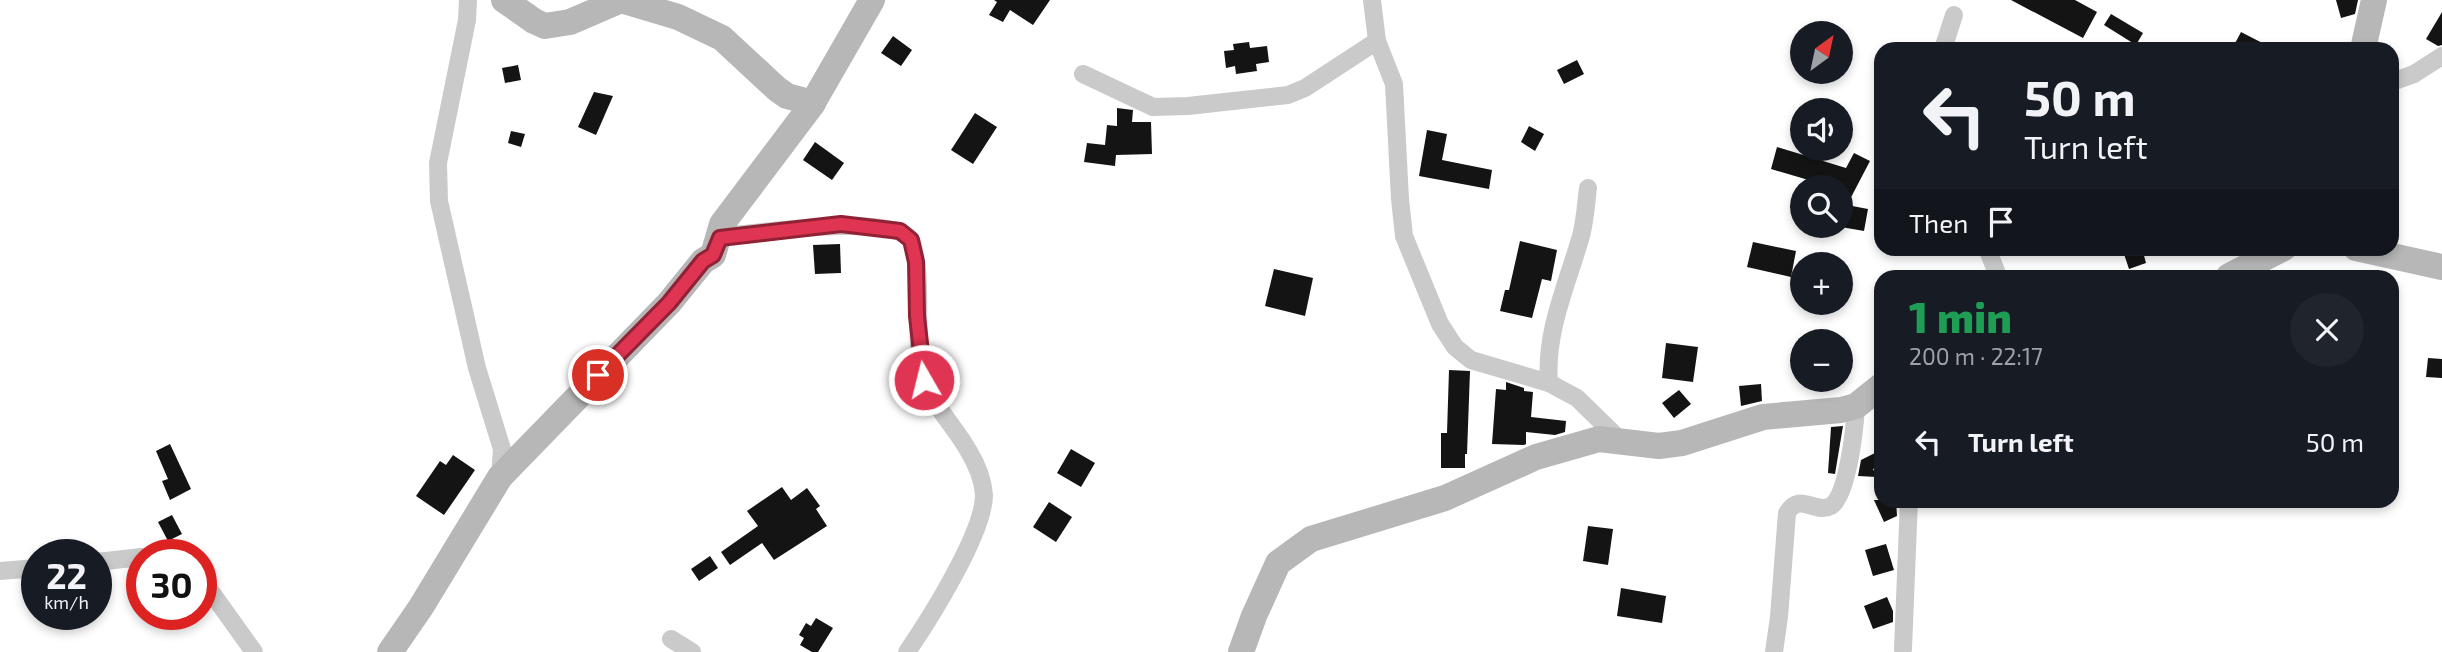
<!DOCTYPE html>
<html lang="en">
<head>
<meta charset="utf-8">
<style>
	body { margin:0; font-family:"Exo 2",sans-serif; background:#20242c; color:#f1f3f6; height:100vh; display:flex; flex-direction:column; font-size:26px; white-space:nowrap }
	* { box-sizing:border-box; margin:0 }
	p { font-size:23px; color:#9ea1a6 }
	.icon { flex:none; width:38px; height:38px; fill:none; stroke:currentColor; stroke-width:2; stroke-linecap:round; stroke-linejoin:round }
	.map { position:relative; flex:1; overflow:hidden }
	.side { position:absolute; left:1874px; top:270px; width:525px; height:238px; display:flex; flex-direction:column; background:#171b24; border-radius:21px; box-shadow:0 4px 10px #0003 }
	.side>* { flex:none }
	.hud { position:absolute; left:1874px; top:42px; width:525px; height:214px; border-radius:21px; box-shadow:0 4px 10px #0003; background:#171b24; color:#f1f3f6; overflow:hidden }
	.needle { width:46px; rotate:33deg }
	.buttons { position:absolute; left:1790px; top:21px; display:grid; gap:14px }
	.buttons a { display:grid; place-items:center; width:63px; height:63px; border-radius:50%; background:#171b24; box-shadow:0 4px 10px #0003; font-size:35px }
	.speed { position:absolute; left:21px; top:539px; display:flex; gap:14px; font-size:35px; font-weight:700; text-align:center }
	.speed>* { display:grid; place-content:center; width:91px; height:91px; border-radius:50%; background:#171b24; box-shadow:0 4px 10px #0003; line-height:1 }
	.speed small { font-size:18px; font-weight:400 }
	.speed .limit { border:10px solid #d22; background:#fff; color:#111 }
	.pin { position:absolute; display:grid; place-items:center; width:60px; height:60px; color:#fff; margin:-30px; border:4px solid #fff; border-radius:50%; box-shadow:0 2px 7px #0007 }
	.me { position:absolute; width:77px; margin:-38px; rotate:352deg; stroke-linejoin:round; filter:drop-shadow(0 0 5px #0008) }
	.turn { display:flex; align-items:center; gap:24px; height:147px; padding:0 35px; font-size:32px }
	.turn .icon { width:91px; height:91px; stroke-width:2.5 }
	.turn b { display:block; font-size:49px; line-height:60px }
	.then { display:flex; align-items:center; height:66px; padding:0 35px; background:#0003; gap:14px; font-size:26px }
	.round { display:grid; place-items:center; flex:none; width:74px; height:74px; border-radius:37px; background:#20242c }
	.summary { display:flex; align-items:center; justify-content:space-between; height:119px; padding:0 35px }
	h1 { font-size:42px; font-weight:800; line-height:52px; color:#1e9e55 }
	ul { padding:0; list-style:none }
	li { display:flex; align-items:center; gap:21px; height:105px; padding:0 35px }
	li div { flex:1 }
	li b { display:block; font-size:26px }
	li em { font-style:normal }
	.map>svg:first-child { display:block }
	.building { fill:#141414 }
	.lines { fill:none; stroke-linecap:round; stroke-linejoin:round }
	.street { stroke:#cacaca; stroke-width:18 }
	.secondary { stroke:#b7b7b7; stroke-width:26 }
	.route-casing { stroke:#912235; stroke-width:18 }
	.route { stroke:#df3452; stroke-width:12 }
</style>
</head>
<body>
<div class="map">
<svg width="2442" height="652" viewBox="0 0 2442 652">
	<rect width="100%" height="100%" fill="#fff"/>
	<g class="building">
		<path d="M994 0H1050L1033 25 1010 10 1003 22 989 15 997 2Z"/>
		<path d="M2011 0H2075L2097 12 2083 38Z"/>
		<path d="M2336 0H2358L2355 14 2341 18Z"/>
		<path d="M2442 12V45L2438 46 2426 39Z"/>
		<path d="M2111 14 2143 33 2136 45 2104 25Z"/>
		<path d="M2241 32 2274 49H2232Z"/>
		<path d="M893 36 912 50 901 66 881 53Z"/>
		<path d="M1249 42 1250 48 1267 46 1269 62 1256 64 1257 71 1236 74 1235 66 1226 68 1224 51 1234 50 1233 44Z"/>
		<path d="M1577 60 1584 74 1564 84 1557 70Z"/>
		<path d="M518 65 521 80 505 83 502 68Z"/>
		<path d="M594 92 613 96 596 135 578 127Z"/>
		<path d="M1117 108 1133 110 1132 122H1151L1152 154 1116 155 1115 166 1084 162 1087 143 1105 145 1107 125 1117 126Z"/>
		<path d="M975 113 997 127 973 164 951 150Z"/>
		<path d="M1529 126 1544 134 1535 151 1521 142Z"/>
		<path d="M1427 130 1447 134 1442 160 1492 170 1489 189 1419 176Z"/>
		<path d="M511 131 525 134 521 147 508 143Z"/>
		<path d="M815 142 844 163 832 180 803 160Z"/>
		<path d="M1777 147 1846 168 1854 153 1870 161 1847 205 1868 209 1864 231 1841 227V187H1832L1771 169Z"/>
		<path d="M1520 241 1557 250 1551 281 1542 279 1532 318 1500 311 1505 290H1509Z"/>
		<path d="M1753 242 1796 251 1791 277 1747 267Z"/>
		<path d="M840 244 841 273 815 274 813 245Z"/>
		<path d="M2122 248H2142L2146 263 2129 269Z"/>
		<path d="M1274 269 1313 278 1305 316 1265 306Z"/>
		<path d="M1666 343 1698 347 1693 382 1662 378Z"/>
		<path d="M2428 358 2442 359V378L2426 377Z"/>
		<path d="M1449 370 1470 371 1467 454H1465V468H1441V433H1447Z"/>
		<path d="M1506 382 1524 388V391L1533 392 1531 417 1566 421 1565 432 1555 435 1526 432V444L1524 445 1492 444 1496 389 1506 390Z"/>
		<path d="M1761 384 1762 401 1741 406 1739 386Z"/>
		<path d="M1679 390 1691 404 1674 418 1662 403Z"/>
		<path d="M1843 426 1835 474 1828 473 1831 427Z"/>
		<path d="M170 444 191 489 170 500 162 481 168 479 156 451Z"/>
		<path d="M1071 449 1095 463 1081 487 1057 473Z"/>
		<path d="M1881 450V465L1873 469 1877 477 1858 476 1861 460Z"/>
		<path d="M453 455 475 470 444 515 416 496 440 461 446 465Z"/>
		<path d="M782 487 791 500 807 488 820 506 816 509 827 526 774 560 762 543 730 565 721 552 758 526 747 511Z"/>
		<path d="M1874 500H1896L1897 516 1884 522Z"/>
		<path d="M1049 502 1072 517 1056 542 1033 527Z"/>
		<path d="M172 515 182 534 168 541 158 522Z"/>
		<path d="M1588 526 1613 529 1608 565 1583 561Z"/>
		<path d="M1886 544 1894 570 1873 576 1865 550Z"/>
		<path d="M710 556 718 568 699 581 691 569Z"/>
		<path d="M1621 588 1666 596 1662 623 1617 616Z"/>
		<path d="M1887 597 1893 611V622L1873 629 1864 606Z"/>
		<path d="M816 618 833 628 818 652H812L800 645 804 638 799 635 806 623 811 626Z"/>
	</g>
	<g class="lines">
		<g class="street">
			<path d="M468 0 467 20 438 163 439 201 477 368 502 449 500 477"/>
			<path d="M1372 0 1377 41 1394 84 1400 199 1404 236 1440 324 1455 347 1471 360 1549 383 1577 398 1620 440"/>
			<path d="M1943 49 1954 15"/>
			<path d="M1083 74 1153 107 1188 106 1288 95 1305 88 1377 41"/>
			<path d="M2392 82 2414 74 2442 56"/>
			<path d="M717 245 720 238 725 236C760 233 890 213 911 240 925 278 912 335 924 378 930 402 956 428 968 450 976 463 983 480 984 495 984 533 929 620 907 652"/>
			<path d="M1987 248 1998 276"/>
			<path d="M1549 383C1545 331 1567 285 1581 236 1585 221 1586 204 1588 188"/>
			<path d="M159 555H172"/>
			<path d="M96 562 142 557"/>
			<path d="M0 571 37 568"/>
			<path d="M201 578 254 652"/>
			<path d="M671 639 692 652"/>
			<path d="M1903 649 1909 500"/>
			<path d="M1774 652 1779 617 1787 513C1800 491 1815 515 1831 506 1848 495 1855 426 1856 406"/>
		</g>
		<g class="secondary">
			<path d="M504 0 534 21 545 26 570 22 621 0 678 17 722 38 777 89 787 96 813 103"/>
			<path d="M2363 49 2374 0"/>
			<path d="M2356 248 2442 267"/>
			<path d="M2229 276 2284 248"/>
			<path d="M390 652 421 607 500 477 669 303 703 261 713 255 722 224 811 106 872 0"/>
			<path d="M1241 652 1254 616 1278 563 1311 539 1445 498 1536 457 1599 439 1659 446 1682 443 1763 417 1841 410 1856 406 1881 386"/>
		</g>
	</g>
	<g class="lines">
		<defs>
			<path id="route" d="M598 375 669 303 703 261 713 255 720 238 841 224 900 231 911 240 916 262 917 316 924 380"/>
		</defs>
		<use href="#route" class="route-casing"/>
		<use href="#route" class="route"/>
	</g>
</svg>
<div class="buttons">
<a><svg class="needle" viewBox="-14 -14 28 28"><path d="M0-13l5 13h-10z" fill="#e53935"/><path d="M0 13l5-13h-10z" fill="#9ea1a6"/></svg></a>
<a><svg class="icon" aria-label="sound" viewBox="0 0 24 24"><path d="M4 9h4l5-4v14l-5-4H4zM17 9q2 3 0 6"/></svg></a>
<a><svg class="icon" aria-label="search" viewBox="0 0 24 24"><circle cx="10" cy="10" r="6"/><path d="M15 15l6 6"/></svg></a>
<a>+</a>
<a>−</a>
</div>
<div class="speed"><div>22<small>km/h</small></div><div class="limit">30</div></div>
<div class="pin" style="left:598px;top:375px;background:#d93025"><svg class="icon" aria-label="arrive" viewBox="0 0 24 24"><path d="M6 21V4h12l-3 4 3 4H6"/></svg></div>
<svg class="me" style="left:924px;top:380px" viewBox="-20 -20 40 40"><circle r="17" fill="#df3452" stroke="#fff" stroke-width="3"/><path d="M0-11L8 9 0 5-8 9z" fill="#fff"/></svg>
<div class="hud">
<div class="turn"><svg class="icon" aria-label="left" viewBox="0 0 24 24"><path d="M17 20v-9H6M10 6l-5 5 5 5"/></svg><div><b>50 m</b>Turn left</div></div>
<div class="then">Then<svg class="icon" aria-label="arrive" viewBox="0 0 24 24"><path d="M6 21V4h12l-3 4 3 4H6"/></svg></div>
</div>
<section class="side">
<div class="summary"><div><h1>1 min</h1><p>200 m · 22:17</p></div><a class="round"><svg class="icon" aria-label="close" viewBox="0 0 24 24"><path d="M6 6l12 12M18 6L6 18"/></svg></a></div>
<ul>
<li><svg class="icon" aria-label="left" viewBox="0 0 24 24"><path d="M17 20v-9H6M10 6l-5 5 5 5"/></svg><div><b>Turn left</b></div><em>50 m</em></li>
</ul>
</section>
</div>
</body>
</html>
